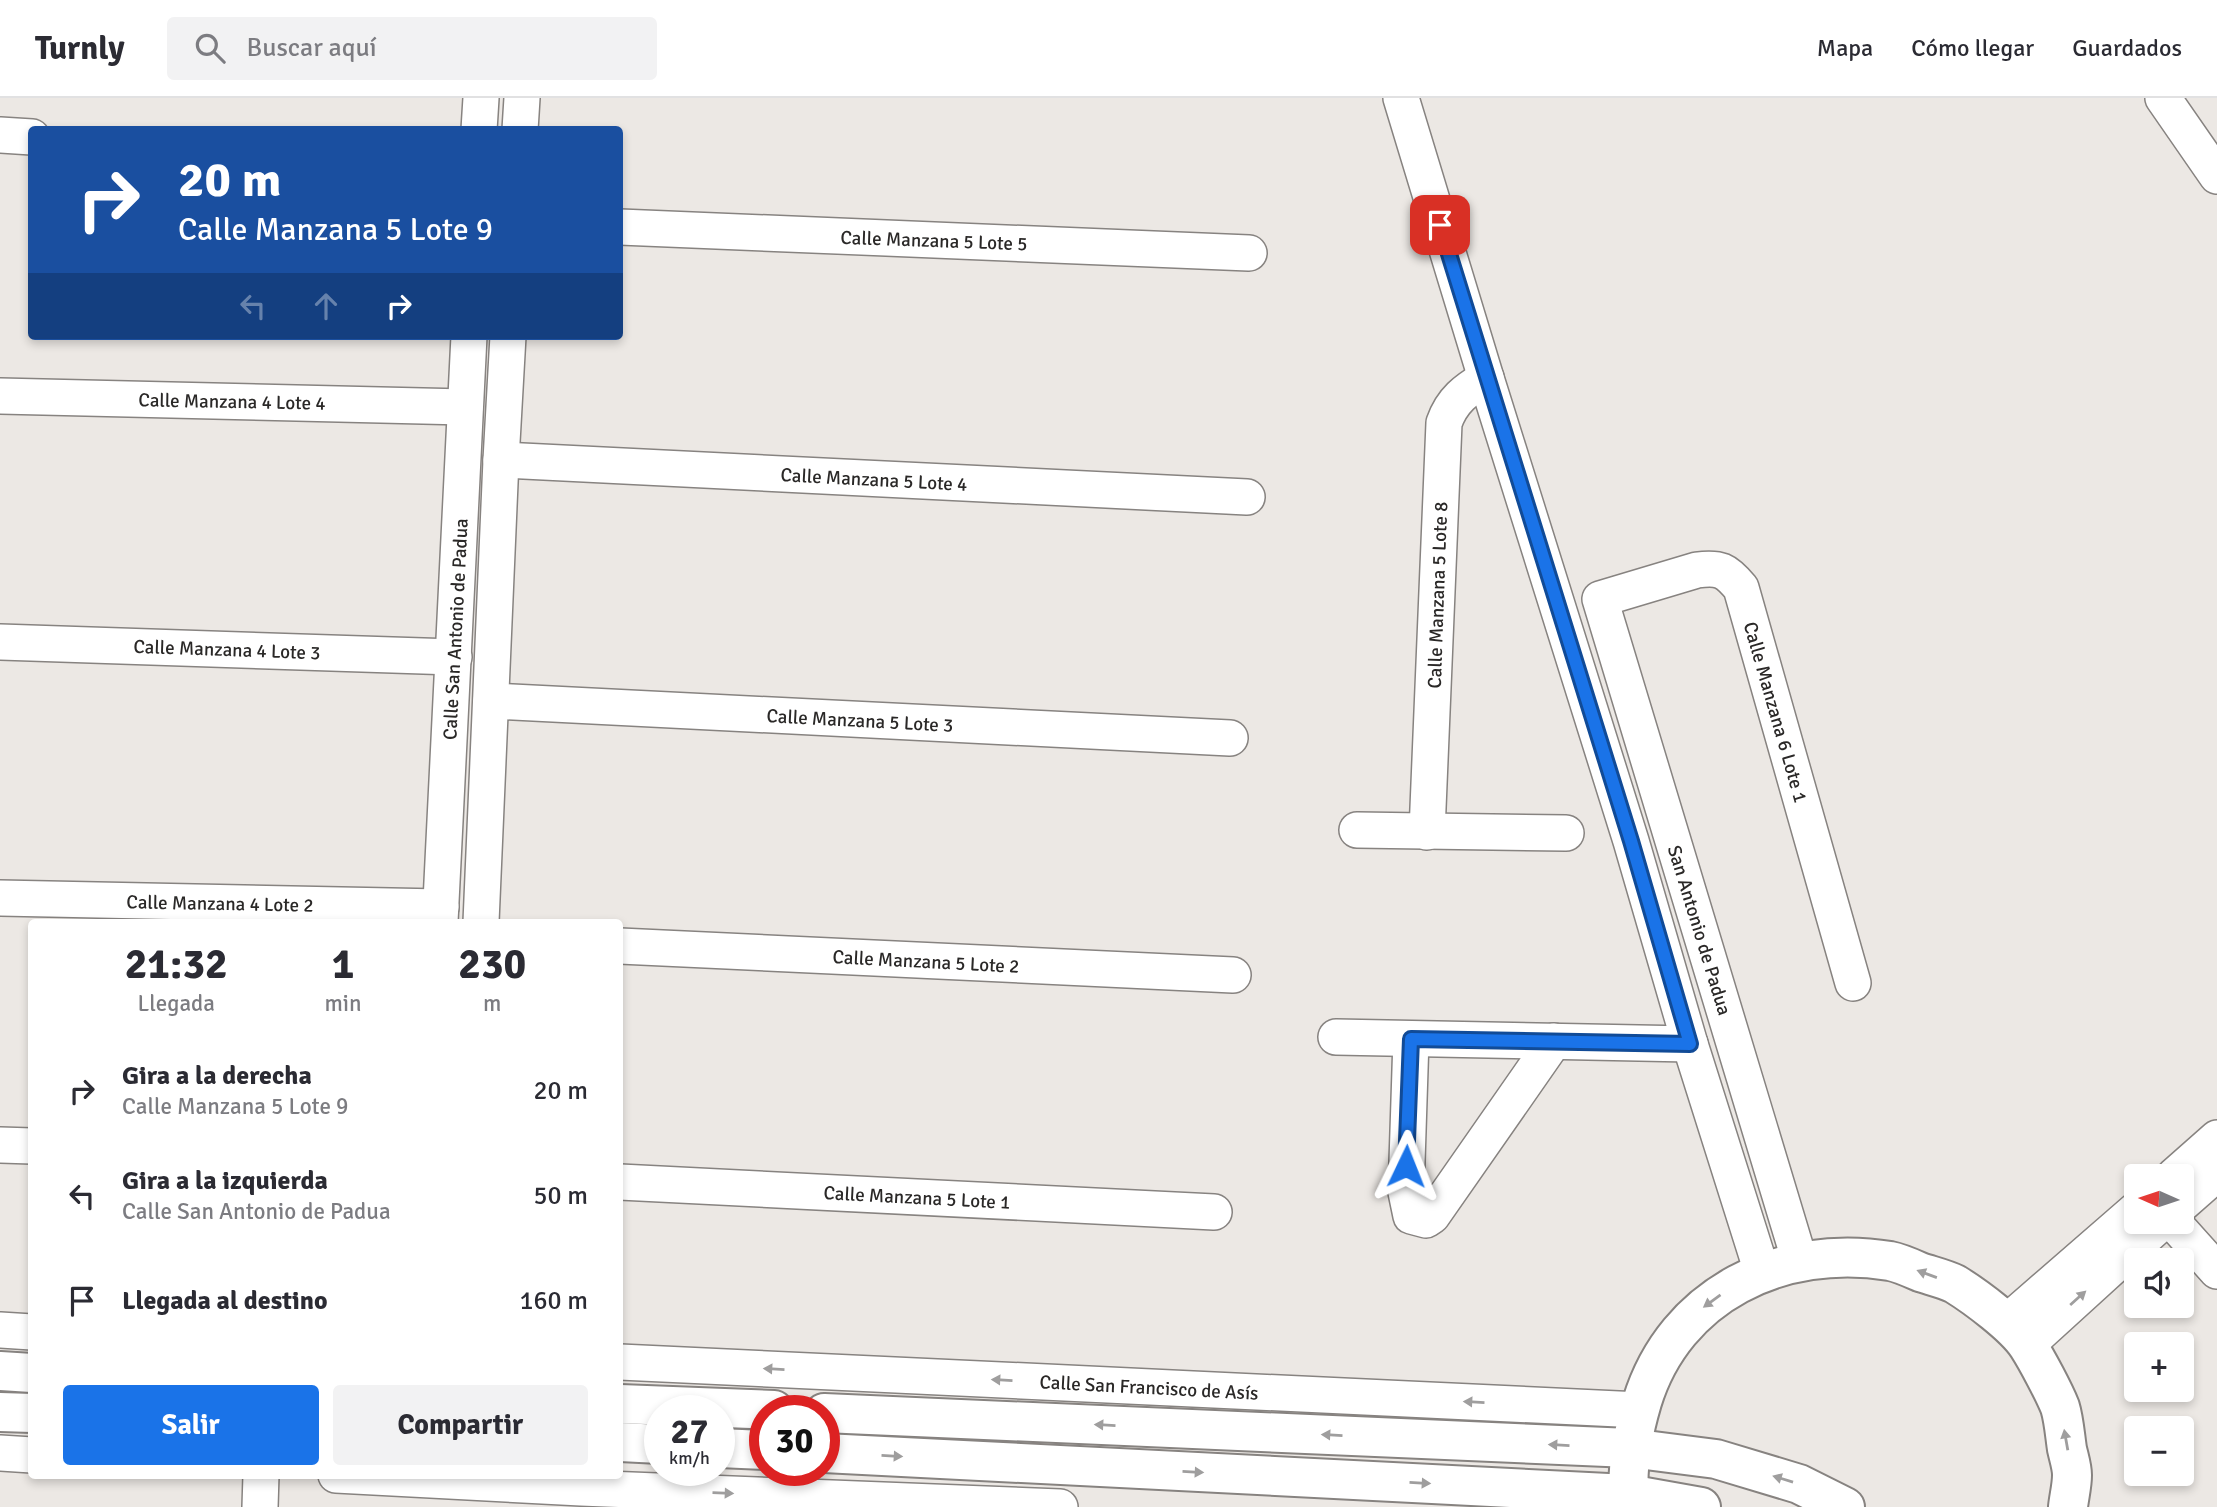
<!DOCTYPE html>
<html lang="es">
<head>
<meta charset="utf-8">
<style>
	body { margin:0; font-family:Signika,sans-serif; background:#f2f2f3; color:#2b2b33; height:100vh; display:flex; flex-direction:column; font-size:26px; white-space:nowrap }
	* { box-sizing:border-box; margin:0 }
	p { font-size:23px; color:#7c7c81 }
	.icon { flex:none; width:38px; height:38px; fill:none; stroke:currentColor; stroke-width:2; stroke-linecap:round; stroke-linejoin:round }
	.map { position:relative; flex:1; overflow:hidden }
	.panel { position:absolute; left:28px; top:821px; width:595px; height:560px; display:flex; flex-direction:column; background:#fff; border-radius:7px; box-shadow:0 4px 10px #0003 }
	.panel>* { flex:none }
	.top-card { position:absolute; left:28px; top:28px; width:595px; height:214px; border-radius:7px; box-shadow:0 4px 10px #0003; background:#1a4fa0; color:#fff; overflow:hidden }
	.needle { width:46px; rotate:273deg }
	.controls { position:absolute; left:2124px; top:1066px; display:grid; gap:14px }
	.controls a { display:grid; place-items:center; width:70px; height:70px; border-radius:7px; background:#fff; box-shadow:0 4px 10px #0003; font-size:35px }
	.speed { position:absolute; left:644px; top:1297px; display:flex; gap:14px; font-size:35px; font-weight:700; text-align:center }
	.speed>* { display:grid; place-content:center; width:91px; height:91px; border-radius:50%; background:#fff; box-shadow:0 4px 10px #0003; line-height:1 }
	.speed small { font-size:18px; font-weight:400 }
	.speed .limit { border:10px solid #d22; background:#fff; color:#111 }
	.pin { position:absolute; display:grid; place-items:center; width:60px; height:60px; color:#fff; margin:-30px; border-radius:14px; box-shadow:0 4px 10px #0006 }
	.me { position:absolute; width:77px; margin:-38px; rotate:2deg; stroke-linejoin:round; filter:drop-shadow(0 0 5px #0008) }
	.turn { display:flex; align-items:center; gap:24px; height:147px; padding:0 35px; font-size:32px }
	.turn .icon { width:91px; height:91px; stroke-width:2.5 }
	.turn b { display:block; font-size:49px; line-height:60px }
	.lanes { display:flex; align-items:center; height:66px; padding:0 35px; background:#0003; justify-content:center; gap:35px; direction:ltr }
	.lanes .off { opacity:.35 }
	.eta { display:flex; justify-content:space-evenly; align-items:center; height:119px; text-align:center }
	.eta b { font-size:42px; font-weight:700; line-height:49px }
	.action { display:flex; gap:14px; margin-top:auto; padding:14px 35px }
	.action a { flex:1; height:80px; border-radius:7px; background:#1a73e8; color:#fff; font-size:28px; font-weight:700; line-height:80px; text-align:center }
	.action a+a { background:#f2f2f3; color:#2b2b33 }
	ul { padding:0; list-style:none }
	li { display:flex; align-items:center; gap:21px; height:105px; padding:0 35px }
	li div { flex:1 }
	li b { display:block; font-size:26px }
	li em { font-style:normal }
	header { display:flex; align-items:center; gap:42px; box-sizing:border-box; height:98px; padding:0 35px; background:#fff; border-bottom:2px solid #e1e1e2 }
	header strong { font-size:33px }
	nav { display:flex; gap:38px; margin-inline-start:auto; font-size:24px }
	.search { width:490px; height:63px; background:#f2f2f3; display:flex; align-items:center; gap:18px; box-sizing:border-box; padding:0 24px; border-radius:7px; color:#7c7c81; font-size:26px }
	.map>svg:first-child { display:block }
	.lines { fill:none; stroke-linecap:round; stroke-linejoin:round }
	.minor-casing { stroke:#878380; stroke-width:38 }
	.tertiary-casing { stroke:#878380; stroke-width:42 }
	.secondary-casing { stroke:#878380; stroke-width:42 }
	.minor { stroke:#fff; stroke-width:35 }
	.tertiary { stroke:#fff; stroke-width:38 }
	.secondary { stroke:#fff; stroke-width:38 }
	.oneway { fill:#9f9e9e }
	.route-casing { stroke:#114b97; stroke-width:18 }
	.route { stroke:#1a73e8; stroke-width:12 }
	.labels { text-anchor:middle; stroke-width:7; stroke-linejoin:round; paint-order:stroke }
	.street-label { font-size:19px; fill:#2a2827; stroke:#fff }
</style>
</head>
<body>
<header>
<strong>Turnly</strong>
<div class="search"><svg class="icon" aria-label="search" viewBox="0 0 24 24"><circle cx="10" cy="10" r="6"/><path d="M15 15l6 6"/></svg>Buscar aquí</div>
<nav><a>Mapa</a><a>Cómo llegar</a><a>Guardados</a></nav>
</header>
<div class="map">
<svg width="2217" height="1409" viewBox="0 0 2217 1409">
	<rect width="100%" height="100%" fill="#ece8e4"/>
	<g class="lines">
		<defs>
			<g id="minor">
				<path d="M1401 0 1486 280 1631 743 1690 946 1762 1174"/>
				<path d="M2163 0 2217 78"/>
				<path d="M479 32 481 0"/>
				<path d="M520 32 522 0"/>
				<path d="M0 37 32 39"/>
				<path d="M620 129 1249 155"/>
				<path d="M0 298 465 309"/>
				<path d="M501 362 1247 399"/>
				<path d="M0 544 454 559"/>
				<path d="M491 603 1230 640"/>
				<path d="M1357 732 1566 735"/>
				<path d="M1427 734 1444 325C1452 302 1466 292 1486 280"/>
				<path d="M0 800 441 809"/>
				<path d="M440 824 469 238"/>
				<path d="M481 824 501 362 508 238"/>
				<path d="M620 848 1233 877"/>
				<path d="M1336 939 1690 946"/>
				<path d="M1411 941 1406 1094 1411 1118 1426 1122 1432 1118 1554 943"/>
				<path d="M0 1047 32 1048"/>
				<path d="M2174 1078 2217 1040"/>
				<path d="M620 1084 1214 1114"/>
				<path d="M2182 1106 2217 1075"/>
				<path d="M2173 1124 2217 1173"/>
				<path d="M1800 1164 1600 501 1697 472C1720 469 1726 472 1741 490L1853 885"/>
				<path d="M2007 1224 2137 1111"/>
				<path d="M0 1232 32 1234"/>
				<path d="M2028 1246 2162 1124"/>
				<path d="M620 1264 1640 1312"/>
				<path d="M0 1355 32 1357"/>
				<path d="M336 1377 581 1390 1060 1409"/>
				<path d="M260 1409 261 1377"/>
			</g>
			<path id="tertiary" d="M1630 1409C1625 1374 1632 1338 1642 1304 1675 1196 1782 1145 1890 1163 1900 1165 1911 1170 1920 1174 1932 1178 1945 1181 1955 1186 1976 1199 2015 1228 2028 1248 2037 1262 2054 1294 2060 1309 2064 1322 2065 1338 2067 1351 2069 1360 2072 1369 2072 1377 2072 1388 2069 1399 2068 1409"/>
			<g id="secondary">
				<path d="M0 1273 32 1275"/>
				<path d="M620 1306 774 1312"/>
				<path d="M0 1314 32 1315"/>
				<path d="M824 1315 1630 1350 1716 1361 1799 1386 1845 1409"/>
				<path d="M620 1344 660 1346"/>
				<path d="M719 1350 765 1352"/>
				<path d="M824 1355 1628 1396 1701 1409"/>
			</g>
		</defs>
		<use href="#minor" class="minor-casing"/>
		<use href="#tertiary" class="tertiary-casing"/>
		<use href="#secondary" class="secondary-casing"/>
		<use href="#minor" class="minor"/>
		<use href="#tertiary" class="tertiary"/>
		<use href="#secondary" class="secondary"/>
	</g>
	<defs><path id="oneway-solid" d="M-6-.8H1V-3.2L6.5 0L1 3.2V.8H-6Z" transform="scale(1.75)"/></defs>
	<g class="oneway">
		<use href="#oneway-solid" transform="translate(1927 1176) rotate(-160)"/>
		<use href="#oneway-solid" transform="translate(2078 1200) rotate(-42)"/>
		<use href="#oneway-solid" transform="translate(1712 1203) rotate(144)"/>
		<use href="#oneway-solid" transform="translate(774 1271) rotate(-177)"/>
		<use href="#oneway-solid" transform="translate(1002 1282) rotate(-177)"/>
		<use href="#oneway-solid" transform="translate(1474 1304) rotate(-177)"/>
		<use href="#oneway-solid" transform="translate(1105 1327) rotate(-177)"/>
		<use href="#oneway-solid" transform="translate(1332 1337) rotate(-177)"/>
		<use href="#oneway-solid" transform="translate(2066 1342) rotate(-100)"/>
		<use href="#oneway-solid" transform="translate(1559 1347) rotate(-177)"/>
		<use href="#oneway-solid" transform="translate(892 1358) rotate(3)"/>
		<use href="#oneway-solid" transform="translate(1193 1374) rotate(3)"/>
		<use href="#oneway-solid" transform="translate(1783 1381) rotate(-163)"/>
		<use href="#oneway-solid" transform="translate(1420 1385) rotate(3)"/>
		<use href="#oneway-solid" transform="translate(723 1395) rotate(2)"/>
	</g>
	<g class="lines">
		<defs>
			<path id="route" d="M1406 1068 1411 941 1690 946 1631 743 1440 127"/>
		</defs>
		<use href="#route" class="route-casing"/>
		<use href="#route" class="route"/>
	</g>
	<g class="labels">
		<g class="street-label">
			<text transform="translate(934 142) rotate(2)" y="7">Calle Manzana 5 Lote 5</text>
			<text transform="translate(232 303) rotate(1)" y="7">Calle Manzana 4 Lote 4</text>
			<text transform="translate(874 381) rotate(3)" y="7">Calle Manzana 5 Lote 4</text>
			<text transform="translate(1437 497) rotate(-88)" y="7">Calle Manzana 5 Lote 8</text>
			<text transform="translate(455 531) rotate(-87)" y="7">Calle San Antonio de Padua</text>
			<text transform="translate(227 551) rotate(2)" y="7">Calle Manzana 4 Lote 3</text>
			<text transform="translate(1776 614) rotate(74)" y="7">Calle Manzana 6 Lote 1</text>
			<text transform="translate(860 622) rotate(3)" y="7">Calle Manzana 5 Lote 3</text>
			<text transform="translate(220 805) rotate(1)" y="7">Calle Manzana 4 Lote 2</text>
			<text transform="translate(1700 832) rotate(73)" y="7">San Antonio de Padua</text>
			<text transform="translate(926 863) rotate(3)" y="7">Calle Manzana 5 Lote 2</text>
			<text transform="translate(917 1099) rotate(3)" y="7">Calle Manzana 5 Lote 1</text>
			<text transform="translate(1149 1289) rotate(3)" y="7">Calle San Francisco de Asís</text>
		</g>
	</g>
</svg>
<div class="controls">
<a><svg class="needle" viewBox="-14 -14 28 28"><path d="M0-13l5 13h-10z" fill="#e53935"/><path d="M0 13l5-13h-10z" fill="#7c7c81"/></svg></a>
<a><svg class="icon" aria-label="sound" viewBox="0 0 24 24"><path d="M4 9h4l5-4v14l-5-4H4zM17 9q2 3 0 6"/></svg></a>
<a>+</a>
<a>−</a>
</div>
<div class="speed"><div>27<small>km/h</small></div><div class="limit">30</div></div>
<div class="pin" style="left:1440px;top:127px;background:#d93025"><svg class="icon" aria-label="arrive" viewBox="0 0 24 24"><path d="M6 21V4h12l-3 4 3 4H6"/></svg></div>
<svg class="me" style="left:1406px;top:1068px" viewBox="-20 -20 40 40"><path d="M0-17L14 15 0 8-14 15z" fill="#1a73e8" stroke="#fff" stroke-width="4"/></svg>
<div class="top-card">
<div class="turn"><svg class="icon" aria-label="right" viewBox="0 0 24 24"><path d="M7 20v-9h11M14 6l5 5-5 5"/></svg><div><b>20 m</b>Calle Manzana 5 Lote 9</div></div>
<div class="lanes"><svg class="icon off" aria-label="left" viewBox="0 0 24 24"><path d="M17 20v-9H6M10 6l-5 5 5 5"/></svg><svg class="icon off" aria-label="ahead" viewBox="0 0 24 24"><path d="M12 20V5M6 11l6-6 6 6"/></svg><svg class="icon" aria-label="right" viewBox="0 0 24 24"><path d="M7 20v-9h11M14 6l5 5-5 5"/></svg></div>
</div>
<section class="panel">
<div class="eta">
<div><b>21:32</b><p>Llegada</p></div>
<div><b>1</b><p>min</p></div>
<div><b>230</b><p>m</p></div>
</div>
<ul>
<li><svg class="icon" aria-label="right" viewBox="0 0 24 24"><path d="M7 20v-9h11M14 6l5 5-5 5"/></svg><div><b>Gira a la derecha</b><p>Calle Manzana 5 Lote 9</p></div><em>20 m</em></li>
<li><svg class="icon" aria-label="left" viewBox="0 0 24 24"><path d="M17 20v-9H6M10 6l-5 5 5 5"/></svg><div><b>Gira a la izquierda</b><p>Calle San Antonio de Padua</p></div><em>50 m</em></li>
<li><svg class="icon" aria-label="arrive" viewBox="0 0 24 24"><path d="M6 21V4h12l-3 4 3 4H6"/></svg><div><b>Llegada al destino</b></div><em>160 m</em></li>
</ul>
<div class="action"><a>Salir</a><a>Compartir</a></div>
</section>
</div>
</body>
</html>
